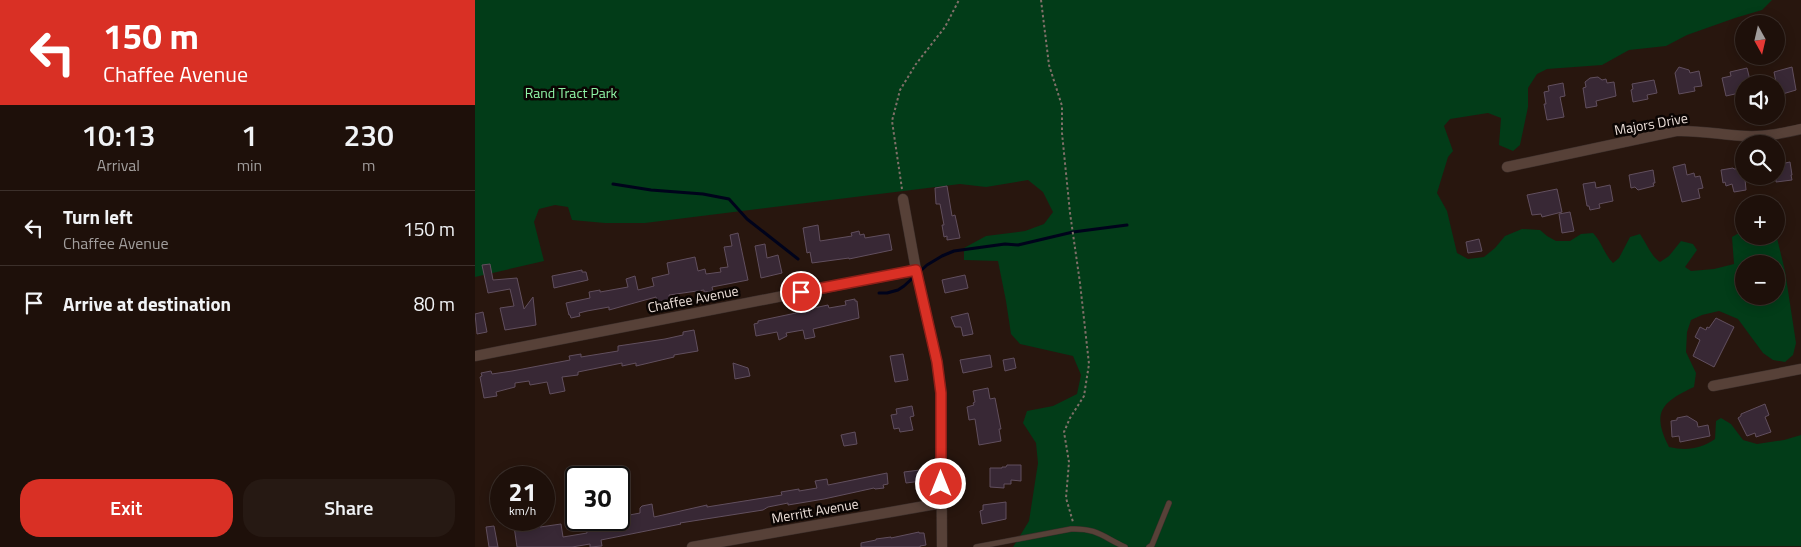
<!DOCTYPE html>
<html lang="en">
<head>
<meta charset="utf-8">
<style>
	body { margin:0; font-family:"Titillium Web",sans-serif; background:#261913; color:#f1f3f6; height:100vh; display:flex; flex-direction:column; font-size:19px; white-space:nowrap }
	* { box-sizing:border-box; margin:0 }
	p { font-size:16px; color:#a19d9c }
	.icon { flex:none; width:28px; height:28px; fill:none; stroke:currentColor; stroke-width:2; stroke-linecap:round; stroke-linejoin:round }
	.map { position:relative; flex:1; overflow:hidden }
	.side { display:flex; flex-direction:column; background:#1e100a; width:475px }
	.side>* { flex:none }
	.hud { background:#d93025; color:#fff; overflow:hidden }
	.needle { width:32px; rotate:172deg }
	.controls { position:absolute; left:1260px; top:15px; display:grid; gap:10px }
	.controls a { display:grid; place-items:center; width:50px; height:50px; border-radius:50%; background:#1e100a; box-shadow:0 2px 12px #0003,0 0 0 1px #3c302b; font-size:25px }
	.speed { position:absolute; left:15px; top:466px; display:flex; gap:10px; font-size:25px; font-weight:700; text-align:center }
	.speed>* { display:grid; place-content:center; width:65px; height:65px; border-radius:50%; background:#1e100a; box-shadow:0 2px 12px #0003,0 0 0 1px #3c302b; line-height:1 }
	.speed small { font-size:12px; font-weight:400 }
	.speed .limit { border:2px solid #111; border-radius:8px; background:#fff; color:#111 }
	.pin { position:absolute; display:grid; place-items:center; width:42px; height:42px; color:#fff; margin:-21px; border:2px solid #fff; border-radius:50%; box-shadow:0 1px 5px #0007 }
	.me { position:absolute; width:55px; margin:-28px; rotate:0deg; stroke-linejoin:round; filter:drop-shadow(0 0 4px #0008) }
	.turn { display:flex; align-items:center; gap:18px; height:105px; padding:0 20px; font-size:22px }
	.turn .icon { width:65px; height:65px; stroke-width:2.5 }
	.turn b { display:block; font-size:35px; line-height:42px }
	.eta { display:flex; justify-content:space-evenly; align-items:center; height:85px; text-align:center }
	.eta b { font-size:30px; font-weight:600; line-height:35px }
	.primary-button { display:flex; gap:10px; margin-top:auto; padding:10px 20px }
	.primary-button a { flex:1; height:58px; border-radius:20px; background:#d93025; color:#fff; font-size:20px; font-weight:600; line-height:58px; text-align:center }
	.primary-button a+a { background:#261913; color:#f1f3f6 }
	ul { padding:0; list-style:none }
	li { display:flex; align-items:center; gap:15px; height:75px; padding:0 20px; border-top:1px solid #3c302b }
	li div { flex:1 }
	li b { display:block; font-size:19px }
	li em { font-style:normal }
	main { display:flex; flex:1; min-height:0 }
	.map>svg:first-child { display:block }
	.green { fill:#023c18; fill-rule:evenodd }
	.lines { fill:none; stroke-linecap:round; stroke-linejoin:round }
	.stream { stroke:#00031b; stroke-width:3 }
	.building { fill:#382835; stroke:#614f5e }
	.lane-casing { stroke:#3c2f2b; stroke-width:6 }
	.street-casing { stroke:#3c2f2b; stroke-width:11 }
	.path { stroke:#807069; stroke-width:2; stroke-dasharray:2.5 2.5; stroke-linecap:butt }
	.lane { stroke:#574138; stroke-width:5 }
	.street { stroke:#574138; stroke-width:10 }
	.route-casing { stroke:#8d1f18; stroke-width:12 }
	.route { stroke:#d93025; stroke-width:9 }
	.labels { text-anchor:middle; stroke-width:5; stroke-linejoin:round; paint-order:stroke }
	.park-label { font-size:14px; fill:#8ff4a6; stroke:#0b0503 }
	.street-label { font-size:14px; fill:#ebded8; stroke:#0b0503 }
</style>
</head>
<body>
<main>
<section class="side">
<div class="hud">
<div class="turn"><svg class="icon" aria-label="left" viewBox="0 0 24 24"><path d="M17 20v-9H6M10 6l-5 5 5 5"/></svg><div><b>150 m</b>Chaffee Avenue</div></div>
</div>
<div class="eta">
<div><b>10:13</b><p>Arrival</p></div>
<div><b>1</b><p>min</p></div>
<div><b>230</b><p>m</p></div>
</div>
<ul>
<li><svg class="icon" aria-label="left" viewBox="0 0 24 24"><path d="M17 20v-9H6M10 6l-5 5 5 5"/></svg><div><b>Turn left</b><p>Chaffee Avenue</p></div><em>150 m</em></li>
<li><svg class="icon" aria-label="arrive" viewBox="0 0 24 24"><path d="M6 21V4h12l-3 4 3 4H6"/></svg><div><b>Arrive at destination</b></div><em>80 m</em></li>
</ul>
<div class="primary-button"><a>Exit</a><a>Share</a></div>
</section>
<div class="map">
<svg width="1326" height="547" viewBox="0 0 1326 547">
	<rect width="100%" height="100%" fill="#28160e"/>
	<path class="green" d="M0 0H1297L1287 10 1260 18 1212 35 1191 46 1154 50 1127 65 1072 69 1062 74 1053 88V107L1045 145 1038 151 1024 145 1026 118 1013 113 975 119 969 126 978 151 973 157 962 193 972 211 982 253 993 259 1009 257 1020 248 1030 236 1047 229 1065 230 1072 236 1081 241H1095L1106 234 1118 233C1127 242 1129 254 1138 263L1144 258 1155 237 1165 234C1172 244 1175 255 1185 262L1194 256 1206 241 1218 244 1222 250 1210 267 1216 271 1239 269 1259 264 1257 237 1269 230V236H1301V234L1310 271 1321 343 1318 355 1310 362 1298 360 1288 353 1263 319 1244 311 1227 315 1216 320 1212 332 1211 352 1221 373 1219 387C1187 402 1176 412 1194 447 1212 451 1225 449 1240 439L1241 421 1246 418 1256 424 1268 440 1282 444 1309 440 1326 435V546L538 547 554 521 563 463 561 443 548 423 552 411 578 406 602 394 606 375 598 356 545 344 536 334 531 301 523 261 489 260V248L511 236 550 231 569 224 578 212 568 192 553 180 511 187 485 184 170 223H130L97 220 93 207 80 205 64 209 59 222 69 261 0 277ZM1269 264H1301V296H1269Z"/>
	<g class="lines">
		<g class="stream">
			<path d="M138 184 176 190 228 194 254 199 272 219 323 259"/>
			<path d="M404 293H412L423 290 429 286 452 265 467 256 479 251 530 244 543 245 598 232 652 225"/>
		</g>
	</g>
	<g class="building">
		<path d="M1204 67 1214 70 1215 73 1224 71 1227 86 1219 87 1220 91 1204 94 1200 73Z"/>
		<path d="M1317 67 1321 90 1301 96V82L1299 72Z"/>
		<path d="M1272 68 1276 84H1269V92L1251 96 1247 78 1256 76 1255 72Z"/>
		<path d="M1123 77 1127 80 1131 79 1132 83 1139 82 1141 96 1121 101 1122 106 1111 108 1108 88 1111 87 1110 82 1115 78Z"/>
		<path d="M1179 80 1182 93 1172 95 1173 99 1158 102 1156 90 1158 89 1157 84Z"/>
		<path d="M1088 83 1090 96 1085 97 1089 117 1072 120 1069 104H1071L1069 92 1074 91 1073 86Z"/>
		<path d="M1315 162 1317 175H1316L1317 180 1301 182V165Z"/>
		<path d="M1210 164 1212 175 1219 173 1220 177 1225 176 1228 188 1223 189 1225 198 1207 202 1198 167Z"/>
		<path d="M1258 168 1259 169 1269 168 1271 190 1259 192 1257 184 1251 186 1250 182 1248 183 1246 170Z"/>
		<path d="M1178 170 1180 183H1178L1179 186 1163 190 1160 187 1156 188 1154 175Z"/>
		<path d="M1120 182 1121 188 1135 185 1138 201 1124 204 1125 208 1115 210 1114 206H1112L1108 184Z"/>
		<path d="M472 186 477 216 480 215 485 238 472 240V236L469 237 467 225H469L465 204H461L460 188Z"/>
		<path d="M1082 189 1087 212 1067 217 1066 214 1057 215 1052 195Z"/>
		<path d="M1095 212 1099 231 1087 233 1084 214Z"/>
		<path d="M343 225 345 241 377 236 376 233 384 231 385 235 389 234 390 238 414 234 417 250 374 259V258L337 263 335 252 332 253 328 228Z"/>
		<path d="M263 233 273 280 237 287 238 291 229 292V290L194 295 195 300 182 302 181 297 134 310V307L112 311 104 313 105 316 96 318 95 315H94L91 303 115 298 114 292 125 290V292L153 287 151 279 160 276 163 290 179 286 177 278 194 274 192 263 220 257 223 271 230 269 231 274 246 272 245 268 253 267 249 247 257 246 255 235Z"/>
		<path d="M1004 239 1007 251 993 253 991 242Z"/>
		<path d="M290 244 292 258 303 255 307 273 286 278 280 246Z"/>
		<path d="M15 264 18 280 42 278 49 309 58 297 61 325 30 330 25 308 39 306 35 289 13 293 7 265Z"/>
		<path d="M107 270V272H111L113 280 79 288 77 276Z"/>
		<path d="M490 275 493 288 470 293 467 280Z"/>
		<path d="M380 299V301H382L384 318 338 329 340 337 330 339 328 330 311 333 312 336 304 340 302 332 281 336 279 324 283 323V321L321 313 320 309 333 307 334 309 353 305 354 308 371 305 370 301Z"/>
		<path d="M8 312 12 332 2 334 0 314Z"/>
		<path d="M493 313 498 334 488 336 486 327H480L476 317Z"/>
		<path d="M1241 318 1259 327 1239 367 1218 356 1225 340 1220 337 1225 327 1231 330 1232 327 1234 328Z"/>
		<path d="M219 330 223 351 199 355V357L161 366V363L147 366V363L103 372V375L87 377 90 391 75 394 72 382 55 385 54 381 40 383V387L21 392 22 396 9 398 5 377 7 376 6 373 16 371 17 374 37 371 95 360 94 356 106 354V357L143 351V346L190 339 208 335V332Z"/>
		<path d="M428 354 433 380 420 382 415 356Z"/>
		<path d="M515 355 517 367 488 373 485 360Z"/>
		<path d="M539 358 541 368 530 371 528 360Z"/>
		<path d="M258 363 273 368 275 376 260 379Z"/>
		<path d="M513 388 515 399 520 398 526 429H524L526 441 504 445 500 419 494 420 492 407 499 405 498 403 500 402 498 391Z"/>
		<path d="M1290 404 1294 415 1290 417 1296 432 1281 437 1280 433 1272 436 1263 418 1266 416V414Z"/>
		<path d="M437 406 439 416 435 417 438 430 425 432 424 428 419 429 416 415 422 414 421 409Z"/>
		<path d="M1212 416 1222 422 1223 427 1233 425 1235 436 1205 442 1204 436 1197 437 1196 421 1202 420V418Z"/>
		<path d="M380 432 382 444 369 446 366 435Z"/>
		<path d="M532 465H546V481L536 480V484H529V488L515 487V468H527V467H531Z"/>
		<path d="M445 470 447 481 431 483 429 472Z"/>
		<path d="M412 473 413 484 408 485 409 488 400 489 399 488 349 499 313 505V503L293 507 288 510 205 523 206 524 126 540 127 546 115 547V544L97 547H42L39 526 64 521 65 527 86 524 88 537 112 533 111 525 114 523 129 520H144V517L165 513V508L167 506 177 504 179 517 232 505V507L238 506 307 495 306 492 324 489V491L342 488 340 481 352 479 353 485Z"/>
		<path d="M531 502V519L507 524 505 511 508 510V505Z"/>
		<path d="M19 526 23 547H14L11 527Z"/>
		<path d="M444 532V533H449L451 545 445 546V547H386V543L401 540V539L416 537V538Z"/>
	</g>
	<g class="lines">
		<defs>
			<g id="lane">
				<path d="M501 547 596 529C622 528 628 537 650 547"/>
				<path d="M674 547 677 545 694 503"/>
			</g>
			<g id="street">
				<path d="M1032 167 1201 131C1225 130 1247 135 1271 136 1290 137 1308 133 1326 129"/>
				<path d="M428 199 441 270 462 362 466 393 467 547"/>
				<path d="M0 356 441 270"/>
				<path d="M1238 386 1326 369"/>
				<path d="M217 547 467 503"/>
			</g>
		</defs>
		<use href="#lane" class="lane-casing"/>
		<use href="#street" class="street-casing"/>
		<g class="path">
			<path d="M566 0 574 65 587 106V133L595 213 605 283 614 364 609 396 595 418 589 432 594 462 591 498 598 522"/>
			<path d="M427 189 417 121 425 90 441 64 470 27 484 0"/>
		</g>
		<use href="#lane" class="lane"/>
		<use href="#street" class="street"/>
	</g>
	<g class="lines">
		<defs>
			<path id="route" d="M326 292 441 270 462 362 466 393V484"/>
		</defs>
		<use href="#route" class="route-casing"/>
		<use href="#route" class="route"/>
	</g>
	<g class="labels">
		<g class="park-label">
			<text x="96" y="98">Rand Tract Park</text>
		</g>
		<g class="street-label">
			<text transform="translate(1176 124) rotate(-10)" y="5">Majors Drive</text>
			<text transform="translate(218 299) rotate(-11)" y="5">Chaffee Avenue</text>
			<text transform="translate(340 511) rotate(-10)" y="5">Merritt Avenue</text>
		</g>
	</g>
</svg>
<div class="controls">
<a><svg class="needle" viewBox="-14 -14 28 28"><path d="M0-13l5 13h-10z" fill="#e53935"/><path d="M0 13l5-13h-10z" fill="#a19d9c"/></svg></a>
<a><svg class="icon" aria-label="sound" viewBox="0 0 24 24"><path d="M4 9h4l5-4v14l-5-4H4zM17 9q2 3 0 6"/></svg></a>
<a><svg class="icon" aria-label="search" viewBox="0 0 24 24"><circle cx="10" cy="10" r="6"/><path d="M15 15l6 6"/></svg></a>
<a>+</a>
<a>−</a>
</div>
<div class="speed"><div>21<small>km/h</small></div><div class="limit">30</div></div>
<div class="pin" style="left:326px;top:292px;background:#d93025"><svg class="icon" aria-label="arrive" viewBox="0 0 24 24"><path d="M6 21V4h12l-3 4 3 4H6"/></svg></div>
<svg class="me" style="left:466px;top:484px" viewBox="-20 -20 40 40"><circle r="17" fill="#d93025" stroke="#fff" stroke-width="3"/><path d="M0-11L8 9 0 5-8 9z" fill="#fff"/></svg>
</div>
</main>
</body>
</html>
